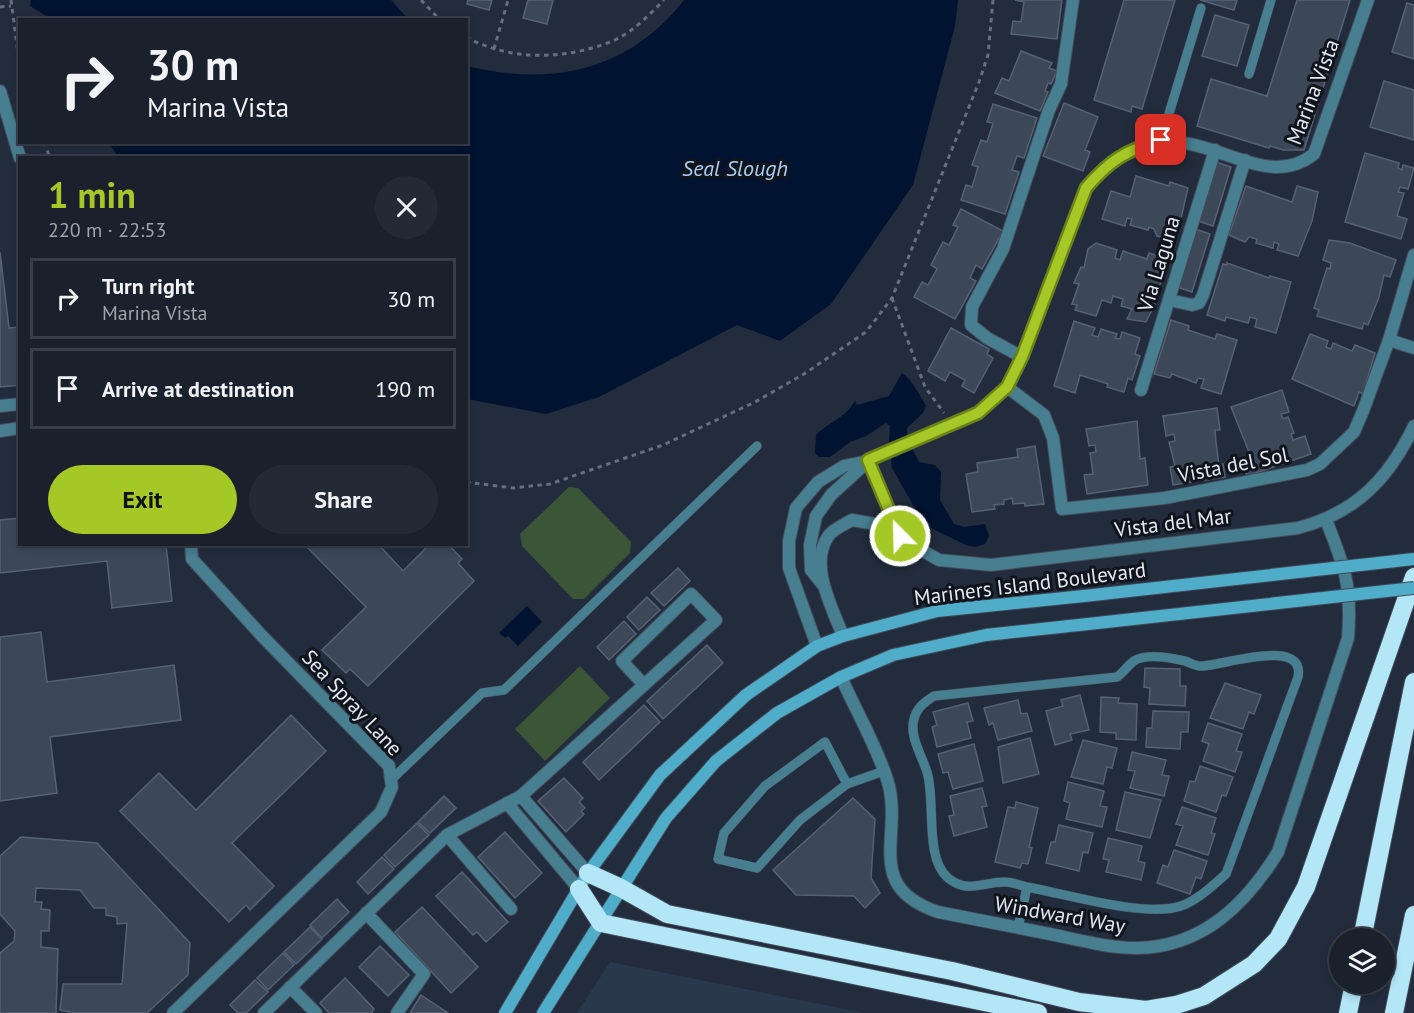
<!DOCTYPE html>
<html lang="en">
<head>
<meta charset="utf-8">
<style>
	body { margin:0; font-family:"PT Sans",sans-serif; background:#232935; color:#f1f3f6; height:100vh; display:flex; flex-direction:column; font-size:22px; white-space:nowrap }
	* { box-sizing:border-box; margin:0 }
	p { font-size:20px; color:#9fa3aa }
	.icon { flex:none; width:33px; height:33px; fill:none; stroke:currentColor; stroke-width:2; stroke-linecap:round; stroke-linejoin:round }
	.map { position:relative; flex:1; overflow:hidden }
	.drawer { position:absolute; left:18px; top:156px; width:450px; height:390px; display:flex; flex-direction:column; background:#1a212d; border-radius:0px; box-shadow:0 3px 9px #0003,0 0 0 2px #383e49 }
	.drawer>* { flex:none }
	.guide { position:absolute; left:18px; top:18px; width:450px; height:126px; border-radius:0px; box-shadow:0 3px 9px #0003,0 0 0 2px #383e49; background:#1a212d; color:#f1f3f6; overflow:hidden }
	.fabs { position:absolute; left:1329px; top:928px; display:grid; gap:12px }
	.fabs a { display:grid; place-items:center; width:66px; height:66px; border-radius:50%; background:#1a212d; box-shadow:0 3px 9px #0003,0 0 0 2px #383e49; font-size:30px }
	.pin { position:absolute; display:grid; place-items:center; width:51px; height:51px; color:#fff; margin:-26px; border-radius:12px; box-shadow:0 3px 9px #0006 }
	.me { position:absolute; width:66px; margin:-33px; rotate:337deg; stroke-linejoin:round; filter:drop-shadow(0 0 4px #0008) }
	.turn { display:flex; align-items:center; gap:21px; height:126px; padding:0 30px; font-size:27px }
	.turn .icon { width:78px; height:78px; stroke-width:2.5 }
	.turn b { display:block; font-size:42px; line-height:51px }
	.round { display:grid; place-items:center; flex:none; width:63px; height:63px; border-radius:32px; background:#232935 }
	.headline { display:flex; align-items:center; justify-content:space-between; height:102px; padding:0 30px }
	h1 { font-size:36px; font-weight:800; line-height:45px; color:#a4c825 }
	.primary-button { display:flex; gap:12px; margin-top:auto; padding:12px 30px }
	.primary-button a { flex:1; height:69px; border-radius:36px; background:#a4c825; color:#111; font-size:24px; font-weight:800; line-height:69px; text-align:center }
	.primary-button a+a { background:#232935; color:#f1f3f6 }
	ul { padding:0; list-style:none }
	li { display:flex; align-items:center; gap:18px; height:81px; margin:0 12px 9px; padding:0 18px; border:3px solid #383e49; border-radius:0px }
	li div { flex:1 }
	li b { display:block; font-size:22px }
	li em { font-style:normal }
	.map>svg:first-child { display:block }
	.built { fill:#2a384c }
	.green { fill:#3a5636 }
	.water { fill:#001330 }
	.building { fill:#3c4758; stroke:#566274; stroke-width:1.5 }
	.lines { fill:none; stroke-linecap:round; stroke-linejoin:round }
	.service-casing { stroke:#414a59; stroke-width:10 }
	.minor-casing { stroke:#414a59; stroke-width:14 }
	.secondary-casing { stroke:#414a59; stroke-width:14 }
	.motorway-casing { stroke:#414a59; stroke-width:20 }
	.path { stroke:#666f7d; stroke-width:3; stroke-dasharray:4.5 4.5; stroke-linecap:butt }
	.service { stroke:#477e90; stroke-width:9 }
	.minor { stroke:#477e90; stroke-width:12 }
	.secondary { stroke:#4fadc9; stroke-width:12 }
	.motorway { stroke:#b3e6f7; stroke-width:18 }
	.secondary-bridge-casing { stroke:#414a59; stroke-width:14; stroke-linecap:butt }
	.secondary-bridge { stroke:#4fadc9; stroke-width:12 }
	.route-casing { stroke:#6b8218; stroke-width:15 }
	.route { stroke:#a4c825; stroke-width:10 }
	.labels { text-anchor:middle; stroke-width:6; stroke-linejoin:round; paint-order:stroke }
	.street-label { font-size:21px; fill:#e2e9f4; stroke:#10141b }
	.water-label { font-size:22px; font-style:italic; fill:#abccf4; stroke:#10141b }
</style>
</head>
<body>
<div class="map">
<svg width="1414" height="1013" viewBox="0 0 1414 1013">
	<rect width="100%" height="100%" fill="#222c3c"/>
	<path class="built" d="M610 962 865 1013H577Z"/>
	<g class="green">
		<path d="M569 487 578 488 631 542 630 553 584 599H573L522 546 520 534Z"/>
		<path d="M580 666 610 698 545 761 515 729Z"/>
	</g>
	<g class="water">
		<path d="M31 0H391L408 19H51L30 6Z"/>
		<path d="M684 0H958L955 26 913 185 831 304 780 341 737 325 599 397 546 414 467 399 466 158H119L109 143 466 142 467 66C551 87 629 71 684 0Z"/>
		<path d="M902 373C909 376 922 398 926 406L923 413 907 428V439L919 462 935 465 941 472 940 500 954 524 964 527 985 524 989 536 985 544 975 547 966 545 929 527 921 519 892 468 889 441 890 426 886 423 866 436 850 442 830 457H819L815 453 816 435C829 422 845 418 855 401L857 405 889 396Z"/>
		<path d="M527 606 542 622 518 646 508 636 505 638 499 633Z"/>
	</g>
	<g class="building">
		<path d="M468 0H492L489 10 467 4Z"/>
		<path d="M528 0H553L547 24 523 18Z"/>
		<path d="M1062 0 1057 39 1011 34 1013 21 1021 22 1024 2 1015 0Z"/>
		<path d="M1124 0H1175L1142 109 1132 106 1131 112 1094 100Z"/>
		<path d="M1200 0H1237L1234 10Z"/>
		<path d="M1297 0H1350L1304 150H1283L1270 146 1269 148 1197 126 1211 79 1267 96Z"/>
		<path d="M1407 3 1414 5V59L1392 52Z"/>
		<path d="M1215 15 1249 25 1237 66 1202 56Z"/>
		<path d="M1021 51 1052 63 1049 68 1057 71 1051 84 1048 83 1045 91 1048 92 1040 111 995 93 1002 78 1009 81Z"/>
		<path d="M1384 81 1414 90V140L1370 127Z"/>
		<path d="M1064 103 1098 117 1085 150 1090 152 1083 171 1043 156Z"/>
		<path d="M993 104 1037 118 1024 158 1017 156 1012 170 1019 172 1005 214 961 200 966 185 972 187 978 167 972 165 981 140 987 142 993 123 987 122Z"/>
		<path d="M1365 153 1399 163 1398 168 1402 170 1403 165 1414 168 1408 189 1400 187 1398 192 1404 193 1397 216 1407 219 1401 239 1345 222Z"/>
		<path d="M1216 162 1231 167 1213 226 1198 221Z"/>
		<path d="M1136 176 1169 186 1170 182 1188 188 1179 227 1177 226 1173 239 1157 236 1154 229 1149 227 1148 230 1130 225 1132 219 1127 218 1125 226 1102 219 1111 191 1130 197Z"/>
		<path d="M1246 186 1292 202 1297 186 1318 192 1312 221 1298 256 1277 250 1279 244 1274 242 1273 248 1256 243 1257 239 1249 237 1245 242 1229 235Z"/>
		<path d="M961 209 1003 231 982 269 976 265 970 278 976 281 955 319 914 297 922 282 928 285 937 269 931 265 943 242 949 245 958 227 953 225Z"/>
		<path d="M1195 229 1210 234 1192 292 1177 287Z"/>
		<path d="M1329 240 1350 243 1396 260 1390 277 1384 275 1379 297 1368 325 1364 323 1362 329 1317 316 1319 310 1314 308 1327 268 1330 269 1331 263 1323 260Z"/>
		<path d="M1096 243 1117 250 1115 258 1120 260 1123 251 1147 259 1149 253 1167 259 1155 304 1146 322 1127 319 1132 309 1121 306 1123 299 1113 296 1111 303 1102 300 1096 316 1075 310 1077 305 1072 304 1079 284 1074 283 1081 267 1084 268 1088 249Z"/>
		<path d="M0 252 9 328 20 327V385L0 387Z"/>
		<path d="M1227 263 1269 278 1270 276 1291 282 1276 333 1255 327 1257 319 1250 317 1248 323 1226 317 1225 321 1207 315 1223 264 1227 265Z"/>
		<path d="M1171 320 1189 326 1188 330 1215 339 1217 334 1237 340 1221 394 1201 388 1204 379 1198 378 1196 383 1172 374 1170 378 1154 374Z"/>
		<path d="M1074 321 1095 328 1092 335 1098 337 1101 329 1117 334 1115 338 1120 339 1122 332 1140 338 1135 354 1140 356 1132 380 1128 378 1124 392 1107 387 1108 384 1080 375 1075 393 1054 386Z"/>
		<path d="M951 328 989 349 987 354 993 358 974 393 962 386 965 380 950 372 945 381 928 371Z"/>
		<path d="M1310 334 1328 341 1326 347 1331 349 1333 343 1352 351 1355 345 1375 353 1363 394 1359 392 1354 406 1292 379Z"/>
		<path d="M1282 390 1289 412 1281 414 1283 419 1288 417 1294 433 1291 434 1293 440 1305 436 1311 454 1247 476 1242 460 1251 457 1231 407Z"/>
		<path d="M1217 408 1220 430H1215L1216 442 1219 465 1223 464 1225 477 1173 485 1170 467 1175 466 1169 442 1175 441 1174 434 1166 436 1163 416Z"/>
		<path d="M1137 421 1140 459 1145 458 1148 485 1087 494 1084 475 1093 474 1090 453 1096 452 1095 445 1089 446 1086 429Z"/>
		<path d="M1035 446 1044 504 1025 506V503L1013 504 1012 498 1004 500V504L994 505 995 509 972 512 966 474 978 472 977 463 1018 457 1017 449Z"/>
		<path d="M20 518V544H166L172 601 112 608 107 561 0 573V520Z"/>
		<path d="M304 544H378L403 571 430 544H448L462 559 458 563 474 581 368 686 350 669 346 673 322 650 366 607Z"/>
		<path d="M678 568 690 581 664 606 651 593Z"/>
		<path d="M647 597 660 610 639 630 627 617Z"/>
		<path d="M624 621 636 634 609 660 597 647Z"/>
		<path d="M41 632 47 682 174 665 181 720 50 737 57 793 0 801V637Z"/>
		<path d="M707 645 723 663 663 719 647 701Z"/>
		<path d="M1145 668 1180 669V686H1186L1185 706 1149 704 1150 688 1144 687Z"/>
		<path d="M1225 683 1261 695 1254 714 1249 712 1243 729 1210 718Z"/>
		<path d="M1080 695 1089 730 1070 734 1072 740 1055 745 1046 711 1063 706 1061 700Z"/>
		<path d="M1101 697 1119 698 1118 703 1137 704 1136 740 1116 739V733L1100 732Z"/>
		<path d="M1018 700 1021 714 1027 713 1032 731 998 740 993 723 989 725 984 708Z"/>
		<path d="M968 703 973 721 967 722 971 738 937 747 932 727 937 725 933 712Z"/>
		<path d="M644 705 660 722 599 780 583 762Z"/>
		<path d="M1153 711 1189 712 1188 732H1181L1180 749 1146 747 1147 728H1152Z"/>
		<path d="M291 715 326 751 232 843 274 886 250 910 246 905 229 922 120 811 159 773 196 810Z"/>
		<path d="M1208 723 1242 734 1236 751 1242 752 1235 772 1203 761 1209 744 1202 741Z"/>
		<path d="M1030 738 1039 774 1003 783 998 747Z"/>
		<path d="M1083 740 1117 748 1112 768 1107 767 1103 784 1071 777Z"/>
		<path d="M974 744 983 781 953 789 948 772 943 773 938 754Z"/>
		<path d="M1132 752 1166 760 1162 775 1169 776 1164 796 1130 788 1135 771 1128 770Z"/>
		<path d="M1200 766 1233 777 1226 796 1222 795 1216 812 1184 801 1190 781 1195 782Z"/>
		<path d="M564 778 583 798 579 802 585 808 581 811 584 814 566 832 538 801Z"/>
		<path d="M1068 782 1104 791 1100 806 1107 807 1102 827 1066 819 1070 803 1064 801Z"/>
		<path d="M982 788 987 806 982 807 987 827 954 836 949 816 954 815 950 796Z"/>
		<path d="M1125 792 1161 800 1150 838 1116 830Z"/>
		<path d="M444 796 456 808 430 833 418 822Z"/>
		<path d="M853 798 875 819 871 878 880 893 865 908 854 896 796 895 773 870Z"/>
		<path d="M1016 802 1038 808 1029 847 1032 848 1028 864 1022 863 1020 868 995 862 1008 807 1015 808Z"/>
		<path d="M1182 807 1216 818 1211 833 1215 834 1208 855 1176 845 1183 826 1176 824Z"/>
		<path d="M417 823 429 835 395 867 384 855Z"/>
		<path d="M1059 825 1093 833 1088 853 1083 852 1079 871 1046 863 1051 842H1055Z"/>
		<path d="M505 832 542 873 515 898 478 857Z"/>
		<path d="M21 837 97 843 190 943 188 975 147 1013H73L60 1010 63 984H122L127 923 117 924V917L106 915V908H94L80 890 36 888 35 902H42L41 909 50 910 49 931H41V947L58 949 56 1013H0V953L14 941 15 931 0 914V856Z"/>
		<path d="M1108 838 1142 846 1138 861 1145 863 1141 880 1106 872 1109 860 1103 859Z"/>
		<path d="M1174 850 1207 861 1201 879 1196 877 1190 894 1157 883 1163 865 1168 867Z"/>
		<path d="M382 857 394 869 368 894 357 882Z"/>
		<path d="M462 872 508 922 486 942 477 932 473 935 436 896Z"/>
		<path d="M337 899 349 912 322 938 310 925Z"/>
		<path d="M422 907 478 967 451 993 395 932Z"/>
		<path d="M310 927 322 939 296 964 284 952Z"/>
		<path d="M380 946 409 975 388 996 359 967Z"/>
		<path d="M283 953 294 965 268 990 257 978Z"/>
		<path d="M345 978 374 1009 372 1013H329L320 1003Z"/>
		<path d="M255 980 268 992 246 1013H238L230 1005Z"/>
		<path d="M421 995 448 1013H410Z"/>
	</g>
	<g class="lines">
		<defs>
			<g id="service">
				<path d="M1249 74 1271 0"/>
				<path d="M1161 140 1201 8"/>
				<path d="M391 780 482 693 504 690 757 446"/>
				<path d="M847 784 825 742 765 786 724 833 718 859 757 868 800 820 847 784 884 771"/>
				<path d="M1018 928 1027 887C1020 885 1012 882 1005 882 982 882 968 894 948 878 924 858 936 801 927 772 922 756 909 736 914 719 917 707 925 702 934 696L1117 677C1123 673 1128 665 1134 661 1146 653 1172 658 1185 661 1191 663 1197 667 1203 666 1224 665 1306 637 1298 677L1226 874C1212 886 1198 900 1181 906 1145 918 1066 894 1027 887"/>
			</g>
			<g id="minor">
				<path d="M0 91 20 158"/>
				<path d="M1169 300 1192 305 1199 303 1203 295 1245 160"/>
				<path d="M1389 340 1414 348"/>
				<path d="M1022 357 987 338 971 325 972 307 1003 249 1049 110 1061 84 1073 0"/>
				<path d="M1007 387 1044 415 1053 438 1062 509 1165 498 1307 470 1320 464 1354 432 1363 411 1389 340 1414 255"/>
				<path d="M1141 390 1215 150"/>
				<path d="M0 406 20 404"/>
				<path d="M0 431 20 428"/>
				<path d="M868 461 900 536"/>
				<path d="M823 585 811 570 810 545 816 516 831 495 868 461"/>
				<path d="M843 636C832 607 808 564 829 535 834 529 845 524 852 520L875 524 939 560 991 565 1298 528C1355 513 1388 480 1414 426"/>
				<path d="M817 646 789 568V541L796 508 818 482 844 466 868 461 978 413 1007 387 1022 357 1086 188C1178 78 1248 206 1314 154L1368 0"/>
				<path d="M841 677C856 711 876 745 887 779 905 834 861 886 938 912 975 919 1013 927 1050 934 1079 940 1108 948 1137 948 1203 947 1246 904 1278 852L1348 638C1352 587 1345 567 1326 520"/>
				<path d="M521 796 588 873"/>
				<path d="M507 803 579 889"/>
				<path d="M447 835 511 909"/>
				<path d="M366 913 424 974 397 1013"/>
				<path d="M290 987 316 1013"/>
				<path d="M173 1013 381 812 392 787 389 766 262 636 192 559 191 544"/>
				<path d="M264 1013 447 835 521 796 716 620 691 594 622 661 644 685"/>
			</g>
			<g id="secondary">
				<path d="M505 1013 588 873 660 775 746 695 817 646 843 636 937 611 1084 596"/>
				<path d="M543 1013 666 818 716 761 777 713 841 677 893 655 986 635 1088 624"/>
			</g>
			<g id="motorway">
				<path d="M588 873 621 888 667 914 952 971 1079 1002 1146 1010 1176 1005 1204 996 1254 964 1278 939 1306 887 1414 577"/>
				<path d="M579 889 601 923 1038 1013"/>
				<path d="M1362 939 1414 682"/>
				<path d="M1348 1013 1354 984"/>
				<path d="M1394 1013 1414 915"/>
			</g>
		</defs>
		<use href="#service" class="service-casing"/>
		<use href="#minor" class="minor-casing"/>
		<use href="#secondary" class="secondary-casing"/>
		<use href="#motorway" class="motorway-casing"/>
		<g class="path">
			<path d="M11 0 20 69"/>
			<path d="M421 0 440 20"/>
			<path d="M0 7 11 6"/>
			<path d="M466 37C510 61 564 60 610 42 631 34 648 16 664 0"/>
			<path d="M494 49 508 0"/>
			<path d="M44 142 50 158"/>
			<path d="M892 298 925 387 944 413"/>
			<path d="M466 482 513 488 550 484 663 445 755 402 804 374 866 332 892 298 979 82 988 55 993 0"/>
		</g>
		<use href="#service" class="service"/>
		<use href="#minor" class="minor"/>
		<use href="#secondary" class="secondary"/>
		<use href="#motorway" class="motorway"/>
		<defs>
			<g id="secondary-bridge">
				<path d="M1084 596 1414 559"/>
				<path d="M1088 624 1414 588"/>
			</g>
		</defs>
		<use href="#secondary-bridge" class="secondary-bridge-casing"/>
		<use href="#secondary-bridge" class="secondary-bridge"/>
	</g>
	<g class="lines">
		<defs>
			<path id="route" d="M900 536 868 460 978 413 1007 387 1022 357 1086 188C1110 160 1125 151 1161 140"/>
		</defs>
		<use href="#route" class="route-casing"/>
		<use href="#route" class="route"/>
	</g>
	<g class="labels">
		<g class="street-label">
			<text transform="translate(1313 92) rotate(-69)" y="7">Marina Vista</text>
			<text transform="translate(1159 264) rotate(-73)" y="7">Via Laguna</text>
			<text transform="translate(1233 465) rotate(-11)" y="7">Vista del Sol</text>
			<text transform="translate(1173 523) rotate(-7)" y="7">Vista del Mar</text>
			<text transform="translate(1030 584) rotate(-7)" y="7">Mariners Island Boulevard</text>
			<text transform="translate(352 703) rotate(47)" y="7">Sea Spray Lane</text>
			<text transform="translate(1060 915) rotate(10)" y="7">Windward Way</text>
		</g>
		<g class="water-label">
			<text x="735" y="176">Seal Slough</text>
		</g>
	</g>
</svg>
<div class="fabs">
<a><svg class="icon" aria-label="layers" viewBox="0 0 24 24"><path d="M12 4l9 5-9 5-9-5zM3 14l9 5 9-5"/></svg></a>
</div>
<div class="pin" style="left:1161px;top:140px;background:#d93025"><svg class="icon" aria-label="arrive" viewBox="0 0 24 24"><path d="M6 21V4h12l-3 4 3 4H6"/></svg></div>
<svg class="me" style="left:900px;top:536px" viewBox="-20 -20 40 40"><circle r="17" fill="#a4c825" stroke="#fff" stroke-width="3"/><path d="M0-11L8 9 0 5-8 9z" fill="#fff"/></svg>
<div class="guide">
<div class="turn"><svg class="icon" aria-label="right" viewBox="0 0 24 24"><path d="M7 20v-9h11M14 6l5 5-5 5"/></svg><div><b>30 m</b>Marina Vista</div></div>
</div>
<section class="drawer">
<div class="headline"><div><h1>1 min</h1><p>220 m · 22:53</p></div><a class="round"><svg class="icon" aria-label="close" viewBox="0 0 24 24"><path d="M6 6l12 12M18 6L6 18"/></svg></a></div>
<ul>
<li><svg class="icon" aria-label="right" viewBox="0 0 24 24"><path d="M7 20v-9h11M14 6l5 5-5 5"/></svg><div><b>Turn right</b><p>Marina Vista</p></div><em>30 m</em></li>
<li><svg class="icon" aria-label="arrive" viewBox="0 0 24 24"><path d="M6 21V4h12l-3 4 3 4H6"/></svg><div><b>Arrive at destination</b></div><em>190 m</em></li>
</ul>
<div class="primary-button"><a>Exit</a><a>Share</a></div>
</section>
</div>
</body>
</html>
